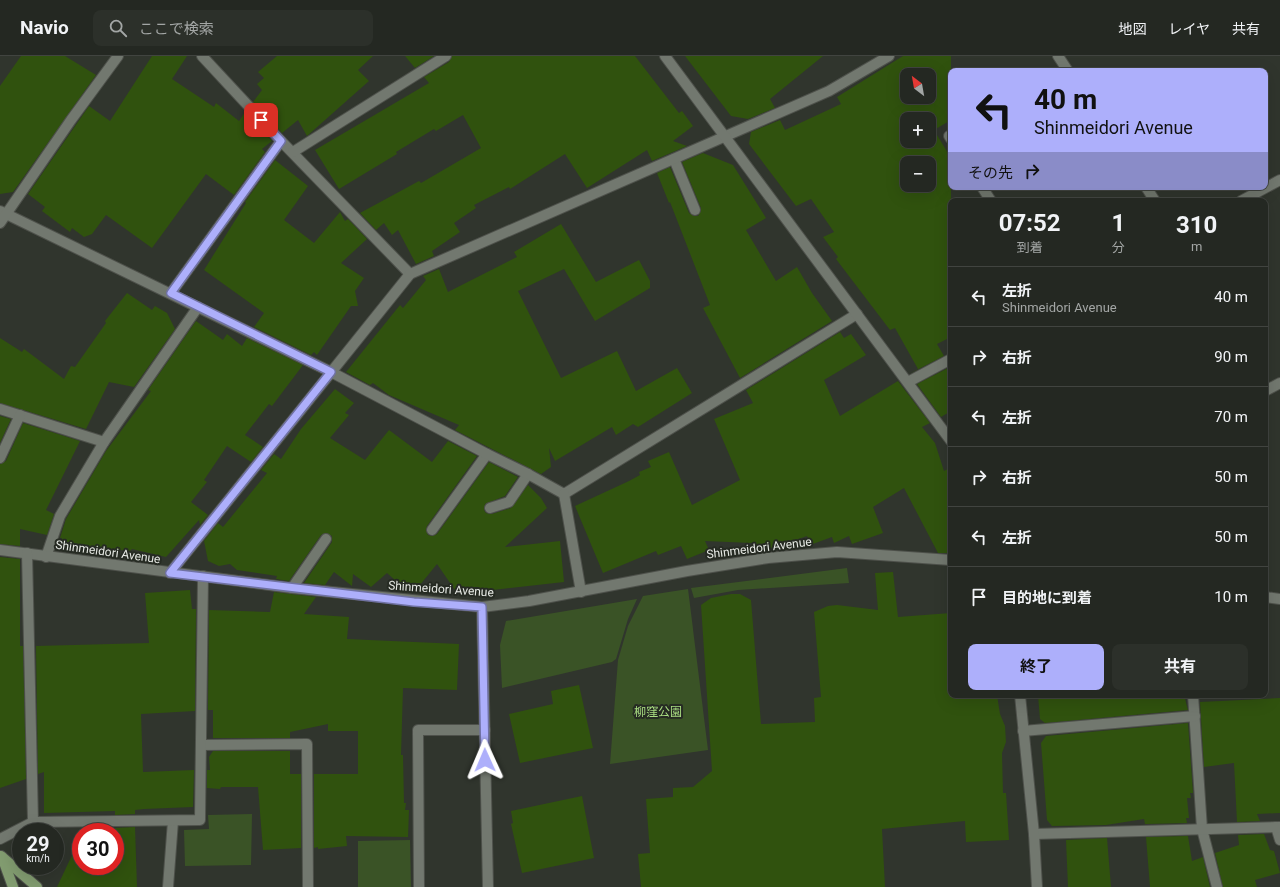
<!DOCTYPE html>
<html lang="ja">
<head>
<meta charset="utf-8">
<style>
	body { margin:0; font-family:Roboto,"Noto Sans JP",sans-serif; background:#2c302a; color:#f1f3f6; height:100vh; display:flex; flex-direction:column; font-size:15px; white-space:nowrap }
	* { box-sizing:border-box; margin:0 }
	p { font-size:13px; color:#a3a6a5 }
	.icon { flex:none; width:22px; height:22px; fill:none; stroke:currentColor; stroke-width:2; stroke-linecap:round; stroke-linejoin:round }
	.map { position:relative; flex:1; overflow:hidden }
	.panel { position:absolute; left:948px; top:142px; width:320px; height:500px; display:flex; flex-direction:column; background:#242822; border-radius:8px; box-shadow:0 4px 16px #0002,0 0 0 1px #414440 }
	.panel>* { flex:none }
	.top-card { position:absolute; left:948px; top:12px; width:320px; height:122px; border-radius:8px; box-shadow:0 4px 16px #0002,0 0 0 1px #414440; background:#adaffb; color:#111; overflow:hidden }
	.needle { width:26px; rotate:329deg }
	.fabs { position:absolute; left:900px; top:12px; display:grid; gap:8px }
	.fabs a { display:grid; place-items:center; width:36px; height:36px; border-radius:8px; background:#242822; box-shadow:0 4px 16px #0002,0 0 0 1px #414440; font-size:20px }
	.speed { position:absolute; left:12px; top:767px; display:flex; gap:8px; font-size:20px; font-weight:700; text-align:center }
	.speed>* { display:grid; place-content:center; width:52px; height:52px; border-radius:50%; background:#242822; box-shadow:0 4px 16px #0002,0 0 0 1px #414440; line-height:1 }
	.speed small { font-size:10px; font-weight:400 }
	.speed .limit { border:6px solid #d22; background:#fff; color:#111 }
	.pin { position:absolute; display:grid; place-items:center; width:34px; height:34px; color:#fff; margin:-17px; border-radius:8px; box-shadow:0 2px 6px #0006 }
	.me { position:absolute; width:44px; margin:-22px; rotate:359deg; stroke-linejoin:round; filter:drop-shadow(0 0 3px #0008) }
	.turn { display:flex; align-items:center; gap:14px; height:84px; padding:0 20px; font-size:18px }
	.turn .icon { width:52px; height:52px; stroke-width:2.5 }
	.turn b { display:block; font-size:28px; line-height:34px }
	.then { display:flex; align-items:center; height:38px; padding:0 20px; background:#0003; gap:8px; font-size:15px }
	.eta { display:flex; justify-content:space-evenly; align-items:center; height:68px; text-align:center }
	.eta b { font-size:24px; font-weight:700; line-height:28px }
	.primary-button { display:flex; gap:8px; margin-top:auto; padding:8px 20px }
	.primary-button a { flex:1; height:46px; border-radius:8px; background:#adaffb; color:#111; font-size:16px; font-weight:700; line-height:46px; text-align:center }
	.primary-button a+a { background:#2c302a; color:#f1f3f6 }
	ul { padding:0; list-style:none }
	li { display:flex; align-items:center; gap:12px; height:60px; padding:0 20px; border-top:1px solid #414440 }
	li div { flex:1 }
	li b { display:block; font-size:15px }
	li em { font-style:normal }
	header { display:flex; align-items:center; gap:24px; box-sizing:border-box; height:56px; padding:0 20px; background:#242822; border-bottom:1px solid #414440 }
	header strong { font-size:19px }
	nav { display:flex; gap:22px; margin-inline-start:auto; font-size:14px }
	.search { width:280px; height:36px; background:#2c302a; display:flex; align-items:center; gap:10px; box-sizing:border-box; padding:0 14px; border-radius:8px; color:#a3a6a5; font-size:15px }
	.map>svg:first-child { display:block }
	.green { fill:#3a5326 }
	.building { fill:#30520e; fill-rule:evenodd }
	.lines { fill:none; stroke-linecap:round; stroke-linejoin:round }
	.service-casing { stroke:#4e514b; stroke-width:12 }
	.minor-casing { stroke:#4e514b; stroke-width:12 }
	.tertiary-casing { stroke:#4e514b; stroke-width:12 }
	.primary-casing { stroke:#4e514b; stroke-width:12 }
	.service { stroke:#72786f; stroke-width:10 }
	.minor { stroke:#72786f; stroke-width:10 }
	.tertiary { stroke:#72786f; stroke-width:10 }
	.primary { stroke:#829c70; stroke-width:10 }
	.route-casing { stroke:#7072a3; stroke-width:10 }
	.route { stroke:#adaffb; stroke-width:7 }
	.labels { text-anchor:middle; stroke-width:4; stroke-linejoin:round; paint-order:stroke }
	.street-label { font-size:12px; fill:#e6e9e4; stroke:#262b23 }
	.park-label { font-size:12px; fill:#a9dd82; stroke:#262b23 }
</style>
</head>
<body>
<header>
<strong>Navio</strong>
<div class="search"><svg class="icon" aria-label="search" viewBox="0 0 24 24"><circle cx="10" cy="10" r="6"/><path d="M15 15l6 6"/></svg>ここで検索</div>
<nav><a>地図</a><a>レイヤ</a><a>共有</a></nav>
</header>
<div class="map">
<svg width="1280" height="831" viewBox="0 0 1280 831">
	<rect width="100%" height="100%" fill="#30352d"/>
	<g class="green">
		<path d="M847 512 849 527 738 534 694 542 691 532Z"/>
		<path d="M688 533 708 694 610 708 618 604 628 570 643 540Z"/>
		<path d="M637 543 628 563 616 603 612 606 502 632 500 589 506 565Z"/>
		<path d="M252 758 251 809 185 810 184 774 209 773 208 759Z"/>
		<path d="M410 784 411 831H358V785Z"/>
	</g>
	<g class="building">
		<path d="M21 0H65L96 19 13 136 0 138V30Z"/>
		<path d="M152 0H187L172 23 214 51 216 47 239 65 245 56 272 85 262 93 265 96 234 139 206 118 152 192 106 159 92 178 84 181 72 172 70 176 42 155 45 151 28 138 89 50 110 65Z"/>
		<path d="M277 0H373L358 14 369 25 307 80 298 64 282 77 253 46 262 34 257 28 264 22 258 16Z"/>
		<path d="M405 0H434L415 12Z"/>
		<path d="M452 0H635L679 57 682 55 693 70 673 85 687 90 652 105 647 94 587 132 565 98 510 133 509 131 474 149 476 152 454 167 460 176 432 195 434 200 416 208 398 174 392 179 384 167 376 174 360 157 419 125 421 127 481 92 463 59 436 75 434 73 396 96 397 98 339 133 315 94 429 27 424 21 449 6Z"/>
		<path d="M685 0H823L770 43 775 52 748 63 731 60Z"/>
		<path d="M903 0H951V64L934 74 951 102V281L937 288 944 300 909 318 918 313 895 272 890 274 836 203 838 201 823 181 834 176 811 143 796 150 749 88 751 76 780 64 785 74 841 48 837 41ZM907 19H929V41H907ZM907 63H929V85H907ZM907 107H929V129H907Z"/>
		<path d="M703 97 733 109 766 162 746 174 776 225 797 211 812 237 832 265 740 322 703 252 710 249 670 146 669 147 657 117 670 111 689 157 694 160H698L701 155V152L682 106Z"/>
		<path d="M275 104 308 130 284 164 314 187 340 156 345 165 348 163 367 183 341 207 364 222 355 235 358 250H351L317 299 314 296 311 299 254 271 264 257 204 214 246 147 245 146Z"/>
		<path d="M561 168 596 226 639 204 650 225V232L595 265 564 213 518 235 561 322 617 295 636 335 677 312 692 337 638 371 633 368 616 379 612 371 555 405 549 392 551 411 541 418 455 374 459 369 389 339 373 327 370 329 346 316 400 249 403 252 426 224 423 220 439 213 448 236 517 201 514 196Z"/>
		<path d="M127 237 152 254 155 250 167 257 175 273 134 331 109 326 86 373 0 347V282L22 296 24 293 64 323 71 310 75 311 106 267 105 265Z"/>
		<path d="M196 265 223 284 227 278 242 290 247 282 303 309 272 350 269 348 245 379 263 391 251 406 227 390 204 424 207 426 191 446 208 459 200 469 199 464 166 501 132 493 130 495 61 488 62 482H60L66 463 106 395 151 335 148 334Z"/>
		<path d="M840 276 844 282 851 278 866 299 824 324 840 360 898 325 930 367 922 371 935 387 944 415 951 411V497H938L904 432 873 451 883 477 852 488 849 480 834 487 832 481 810 489 807 480 776 491 754 495 752 487 705 485 709 494 687 503 681 490 658 499 656 495 603 517 575 450 629 425 640 419 639 416 651 411 648 405 669 396 692 449 740 424 714 363 753 347 746 334Z"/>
		<path d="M950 311 951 355 941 361 917 328Z"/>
		<path d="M335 333 354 347 345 357 349 359 330 382 365 404 389 374 432 406 448 385 477 400 427 470 426 474 428 479 432 480 437 478 489 406 518 421 505 440 485 448 484 454 486 457 492 458 511 452 528 429 541 442 547 452 505 491 560 485 564 526 484 535V537H457L437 508 415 535 409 529 405 533 387 517 371 531 353 518 352 530 334 516 325 529 304 527 332 486V480L326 477 321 479 289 525 276 523 277 520 237 514 230 508 219 510 208 505 204 485 218 467 223 471 267 417 261 414 274 398 281 403 301 373Z"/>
		<path d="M0 360 11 363 0 387Z"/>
		<path d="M23 367 80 385 46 454 54 458 47 479 20 473V490L0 488V408L6 405Z"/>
		<path d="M0 501 20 503V590H23L26 723 0 732Z"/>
		<path d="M893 516 898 561 951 557V639H997L1000 658 1005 670 1006 686 1002 697 1003 737H1006L1009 784 966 786 965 765 882 773 885 831H641L638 798 650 797 646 743 673 741V732L693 731 712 715 701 549 711 542 731 538H740L751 544 761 668 815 666 814 642 821 641 814 556 828 550 837 549 878 554 875 517Z"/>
		<path d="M190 534 192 553H196L195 655 141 658 143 716 194 714 193 751 144 753 135 754V758L115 759V755L44 757V716L38 718 36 590 149 587 145 537Z"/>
		<path d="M274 536 316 541 304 558 349 561 347 583 459 588 457 634 403 632 401 699H403L404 747H406L405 754H409L408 781 346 780 347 790 318 793V791L314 792V718H358V675H328V668L290 676V682H213V654H208L209 554 270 556Z"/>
		<path d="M579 629 593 692 520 707 509 658 553 648 551 635Z"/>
		<path d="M1038 639H1184L1188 654 1045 667 1040 663Z"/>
		<path d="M1280 642V757L1257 758 1260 765 1237 766 1234 707 1204 711 1200 646Z"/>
		<path d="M1188 667 1193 737H1190L1191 742H1187L1189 762H1186L1187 767 1145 768 1144 763 1106 769 1052 770 1047 764 1041 687 1046 680Z"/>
		<path d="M213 695H290V718H301V792L263 794 258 731H221L220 733 207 732V714H210L209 701Z"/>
		<path d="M582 740 594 802 522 817 511 768 513 767 511 755Z"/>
		<path d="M135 771 137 831H57L74 795H81V810H115V772Z"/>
		<path d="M1264 778 1270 794 1274 795 1280 817 1255 824 1257 831H1223L1215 797 1239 789 1238 779Z"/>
		<path d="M1188 780 1192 805 1203 801 1210 831H1150L1146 781Z"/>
		<path d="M1107 782 1111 831H1068L1066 784Z"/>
	</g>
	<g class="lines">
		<defs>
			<g id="service">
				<path d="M1058 0 1068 15"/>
				<path d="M949 80 951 83"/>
				<path d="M674 103 695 154"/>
				<path d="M982 131 991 145"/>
				<path d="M1146 131 1155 145"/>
				<path d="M171 237 281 85"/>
				<path d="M0 353 104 386"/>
				<path d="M0 402 20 359"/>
				<path d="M490 452 509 446 528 418"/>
				<path d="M432 474 487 398"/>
				<path d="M46 501 60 460 104 386 198 251"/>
				<path d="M292 532 326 483"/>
				<path d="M1193 639 1202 773 1217 831"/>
				<path d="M1023 675 1195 660"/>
				<path d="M201 689 307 688 308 831"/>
				<path d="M1276 771 1280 784"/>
				<path d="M168 831 173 765"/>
			</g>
			<g id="minor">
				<path d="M202 0 281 85 410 218"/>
				<path d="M293 96 446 0"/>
				<path d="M1241 145 1280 124"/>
				<path d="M0 155 331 316 487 398 528 418 564 438 857 258"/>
				<path d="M0 167 71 64 118 0"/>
				<path d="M908 326 951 303"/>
				<path d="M1265 335 1280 327"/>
				<path d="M564 438 581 536"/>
				<path d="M0 494 292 532 482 551 529 545 687 515 768 502 837 496 951 504"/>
				<path d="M170 517 410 218 829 35 889 0"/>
				<path d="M1265 541 1280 543"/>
				<path d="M482 551 488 831"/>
				<path d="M33 766 200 764 203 520"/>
				<path d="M1034 778 1280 771"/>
				<path d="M0 783 33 766 27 497"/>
				<path d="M419 831 418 674H485"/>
			</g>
			<g id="tertiary">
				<path d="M665 0 951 385"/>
				<path d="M1020 639 1034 778 1037 831"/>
			</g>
			<g id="primary">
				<path d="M1 800 37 831"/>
				<path d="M2 801 13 831"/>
			</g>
		</defs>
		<use href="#service" class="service-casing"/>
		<use href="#minor" class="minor-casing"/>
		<use href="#tertiary" class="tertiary-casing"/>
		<use href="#primary" class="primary-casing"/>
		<use href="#service" class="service"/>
		<use href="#minor" class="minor"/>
		<use href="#tertiary" class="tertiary"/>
		<use href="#primary" class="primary"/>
	</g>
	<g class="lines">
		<defs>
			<path id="route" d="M261 64 281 85 171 237 331 316 170 517 414 546 482 551 485 704"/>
		</defs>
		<use href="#route" class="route-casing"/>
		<use href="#route" class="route"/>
	</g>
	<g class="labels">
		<g class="street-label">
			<text transform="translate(759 492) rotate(-7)" y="4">Shinmeidori Avenue</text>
			<text transform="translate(108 496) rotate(8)" y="4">Shinmeidori Avenue</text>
			<text transform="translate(441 533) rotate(4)" y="4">Shinmeidori Avenue</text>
		</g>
		<g class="park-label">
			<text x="658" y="660">柳窪公園</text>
		</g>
	</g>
</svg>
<div class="fabs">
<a><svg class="needle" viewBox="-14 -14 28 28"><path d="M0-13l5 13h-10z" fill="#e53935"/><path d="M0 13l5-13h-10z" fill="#a3a6a5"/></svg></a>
<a>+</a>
<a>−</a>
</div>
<div class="speed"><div>29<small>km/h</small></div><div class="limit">30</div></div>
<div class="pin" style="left:261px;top:64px;background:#d93025"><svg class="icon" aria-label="arrive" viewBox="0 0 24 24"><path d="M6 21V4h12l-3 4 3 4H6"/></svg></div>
<svg class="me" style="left:485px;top:704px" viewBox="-20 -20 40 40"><path d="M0-17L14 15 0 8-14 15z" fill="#adaffb" stroke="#fff" stroke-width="4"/></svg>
<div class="top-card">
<div class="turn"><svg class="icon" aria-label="left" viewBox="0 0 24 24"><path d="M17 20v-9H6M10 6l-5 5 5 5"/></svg><div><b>40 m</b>Shinmeidori Avenue</div></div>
<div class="then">その先<svg class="icon" aria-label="right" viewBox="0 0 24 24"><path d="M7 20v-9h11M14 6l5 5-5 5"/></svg></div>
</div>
<section class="panel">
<div class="eta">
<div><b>07:52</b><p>到着</p></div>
<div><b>1</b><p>分</p></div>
<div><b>310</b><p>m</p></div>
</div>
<ul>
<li><svg class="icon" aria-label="left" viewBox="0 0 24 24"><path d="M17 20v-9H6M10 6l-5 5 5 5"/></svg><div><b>左折</b><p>Shinmeidori Avenue</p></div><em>40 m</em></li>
<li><svg class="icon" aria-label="right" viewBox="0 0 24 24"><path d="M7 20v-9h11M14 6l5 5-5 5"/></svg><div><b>右折</b></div><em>90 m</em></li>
<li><svg class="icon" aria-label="left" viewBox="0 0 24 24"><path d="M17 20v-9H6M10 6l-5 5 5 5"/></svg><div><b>左折</b></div><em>70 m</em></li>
<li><svg class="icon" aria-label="right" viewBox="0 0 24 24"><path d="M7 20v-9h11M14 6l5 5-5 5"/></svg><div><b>右折</b></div><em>50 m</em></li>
<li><svg class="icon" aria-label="left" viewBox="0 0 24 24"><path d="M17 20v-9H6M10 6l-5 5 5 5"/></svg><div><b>左折</b></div><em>50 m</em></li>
<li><svg class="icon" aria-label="arrive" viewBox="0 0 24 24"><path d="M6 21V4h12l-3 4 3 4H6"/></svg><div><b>目的地に到着</b></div><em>10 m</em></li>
</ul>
<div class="primary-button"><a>終了</a><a>共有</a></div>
</section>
</div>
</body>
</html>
